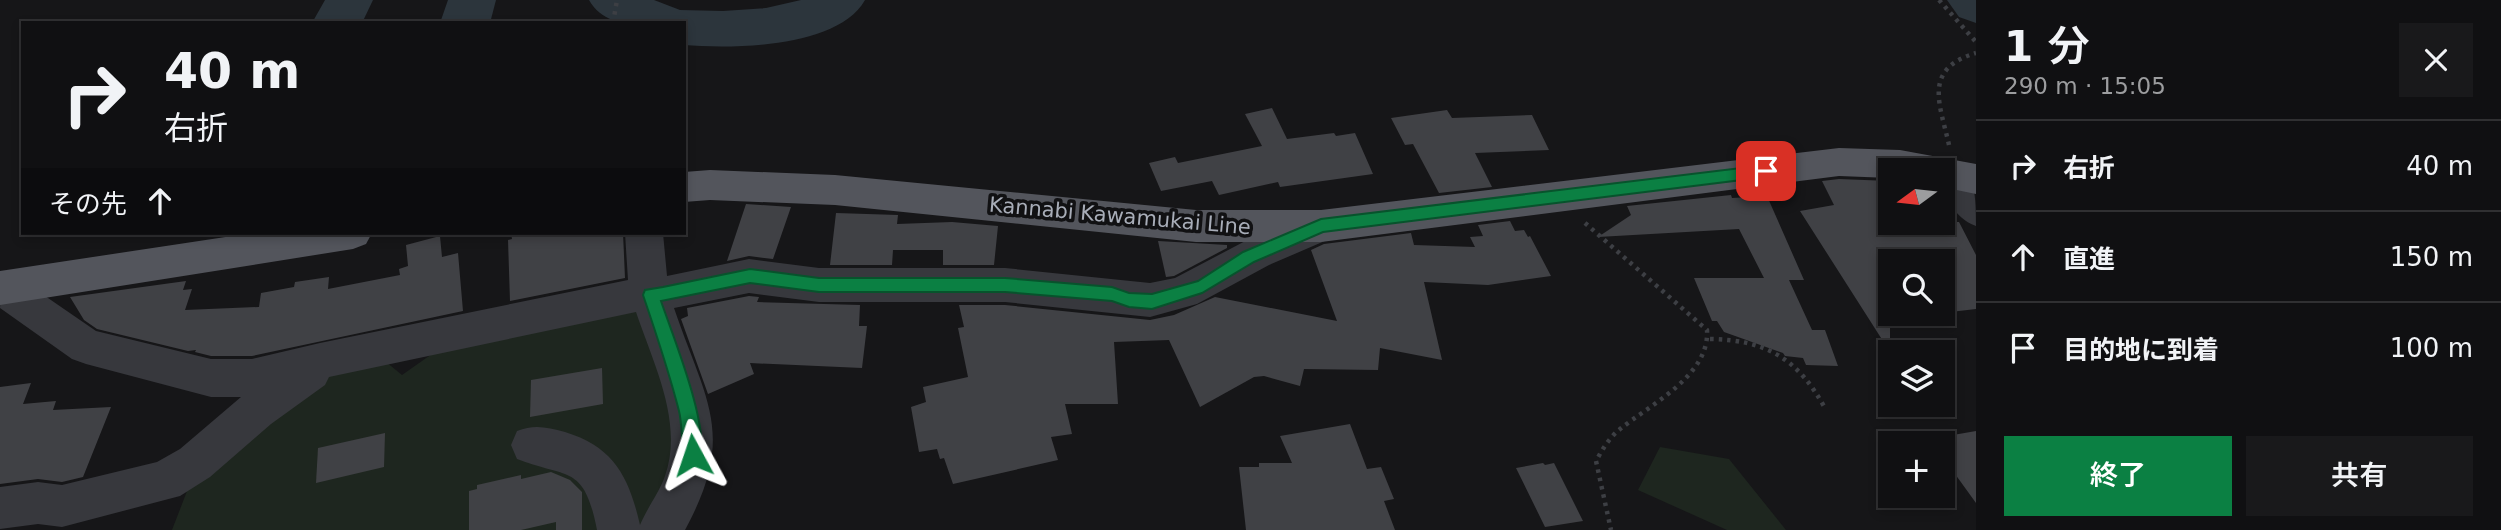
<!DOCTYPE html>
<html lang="ja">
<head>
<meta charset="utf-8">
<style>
	body { margin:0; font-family:"DejaVu Sans","Noto Sans JP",sans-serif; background:#19191b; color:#f1f3f6; height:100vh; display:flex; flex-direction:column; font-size:26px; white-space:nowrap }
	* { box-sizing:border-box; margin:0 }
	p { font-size:23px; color:#9c9d9f }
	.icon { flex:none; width:38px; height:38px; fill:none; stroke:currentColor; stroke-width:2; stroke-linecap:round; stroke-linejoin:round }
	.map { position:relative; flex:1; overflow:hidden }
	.panel { display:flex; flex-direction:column; background:#101012; width:525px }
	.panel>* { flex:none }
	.hud { position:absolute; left:21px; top:21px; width:665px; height:214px; border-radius:0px; box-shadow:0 4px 10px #0003,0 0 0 2px #303032; background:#101012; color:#f1f3f6; overflow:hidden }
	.needle { width:46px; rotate:255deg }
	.controls { position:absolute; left:1878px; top:158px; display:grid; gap:14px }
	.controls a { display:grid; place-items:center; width:77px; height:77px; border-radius:0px; background:#101012; box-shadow:0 4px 10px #0003,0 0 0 2px #303032; font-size:35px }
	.pin { position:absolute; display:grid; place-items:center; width:60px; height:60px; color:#fff; margin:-30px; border-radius:14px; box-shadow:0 4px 10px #0006 }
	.me { position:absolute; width:77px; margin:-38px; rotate:355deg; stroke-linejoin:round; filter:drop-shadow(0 0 5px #0008) }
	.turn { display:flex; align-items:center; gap:24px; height:147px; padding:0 28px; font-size:32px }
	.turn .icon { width:91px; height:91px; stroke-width:2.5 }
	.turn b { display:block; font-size:49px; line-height:60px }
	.then { display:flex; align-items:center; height:66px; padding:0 28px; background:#0003; gap:14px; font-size:26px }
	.round { display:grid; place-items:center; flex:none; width:74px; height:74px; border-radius:0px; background:#19191b }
	.overview { display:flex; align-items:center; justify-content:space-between; height:119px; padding:0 28px }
	h1 { font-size:42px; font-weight:600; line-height:52px }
	.cta { display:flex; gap:14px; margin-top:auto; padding:14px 28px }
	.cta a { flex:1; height:80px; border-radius:0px; background:#0b8043; color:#fff; font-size:28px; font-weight:600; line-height:80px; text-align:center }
	.cta a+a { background:#19191b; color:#f1f3f6 }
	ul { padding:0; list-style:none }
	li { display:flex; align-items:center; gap:21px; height:91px; padding:0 28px; border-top:2px solid #303032 }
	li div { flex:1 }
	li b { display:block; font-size:26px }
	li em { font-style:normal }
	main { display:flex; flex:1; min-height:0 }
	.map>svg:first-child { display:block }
	.green { fill:#1e261f }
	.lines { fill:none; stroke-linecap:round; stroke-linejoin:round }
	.river { fill:#2c353c; fill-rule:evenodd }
	.building { fill:#404145 }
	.path { stroke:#3d3f44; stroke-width:4.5; stroke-dasharray:3.5 5; stroke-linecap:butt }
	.minor { fill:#37383d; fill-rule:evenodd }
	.major { fill:#53555c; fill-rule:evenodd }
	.route { fill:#0b8043; stroke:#07532c; stroke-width:2 }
	.labels { text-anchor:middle; stroke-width:7; stroke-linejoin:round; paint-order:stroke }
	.street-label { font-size:21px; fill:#a8adb8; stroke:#111113 }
</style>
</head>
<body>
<main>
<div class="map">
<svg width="1976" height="530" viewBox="0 0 1976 530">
	<rect width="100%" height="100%" fill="#161618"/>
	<g class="green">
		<path d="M636 302 675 420 671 475 643 530H172L194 473 336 362 380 357 402 375 449 342Z"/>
		<path d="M1660 447 1729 459 1786 530H1727L1638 490Z"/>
	</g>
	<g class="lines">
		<g class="river">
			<path d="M325 0H373L362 23H312Z"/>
			<path d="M448 0H496L490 23H440Z"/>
			<path d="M589 0H654L680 10 723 11 766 8 801 0H865C838 48 733 49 684 45V23C650 23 608 33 589 0Z"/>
			<path d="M1947 0H1976V23L1959 17Z"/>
		</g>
	</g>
	<g class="building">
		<path d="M1272 108 1287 139 1334 133 1336 136 1355 133 1373 174 1280 187 1278 182 1219 195 1212 181 1161 191 1149 163 1175 157 1178 163 1262 146 1245 114Z"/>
		<path d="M1447 110 1452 118 1532 115 1549 150 1475 153 1492 187 1439 193 1413 144 1405 145 1391 118Z"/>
		<path d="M1839 179 1890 181V222H1959L1976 255V309L1942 313V261H1890V352L1800 211 1834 205 1822 181Z"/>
		<path d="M1731 195 1732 198 1767 196 1804 280H1789L1812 330H1825L1838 366 1806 365 1803 358 1785 356 1783 353 1724 332 1717 321H1712L1694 278H1764L1739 229 1598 237 1631 215 1627 206Z"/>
		<path d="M746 204 791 207 773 259 749 256 727 261Z"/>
		<path d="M836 213 898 215 897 224 952 222 998 226 994 265H943V250H893L892 265H830Z"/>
		<path d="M1510 221 1515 231 1524 230 1528 237 1530 236 1551 276 1488 285 1424 282 1442 360 1380 348 1378 370 1304 369 1300 386 1264 376 1254 377 1200 407 1169 340 1114 342 1118 404H1065L1072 434 1051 437 1058 460 953 484 944 458 940 459 937 449 919 452 911 407 926 402 923 387 968 377 958 328 964 327 959 305H1005L1150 320 1174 315 1215 297 1337 321 1311 250 1324 244 1411 233 1414 245 1475 247 1470 237 1483 236 1478 225Z"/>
		<path d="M511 233H623L625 278 510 301 508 240 512 239Z"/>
		<path d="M440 236 442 257 458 253 463 311 252 356H211L195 352 196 350 188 351 97 329 84 320 70 297 186 281 183 290 192 289 185 310 259 307 261 293 294 287 295 282 329 277 328 289 400 275 399 269 408 266 406 245Z"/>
		<path d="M1158 241 1227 245V248L1174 276 1166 277Z"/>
		<path d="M749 296 759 297 757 302 860 305 859 326H867L862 368 750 363 754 374 708 394 681 319 688 316 687 308Z"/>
		<path d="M602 368 603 404 530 417 531 380Z"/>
		<path d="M31 383 23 404 56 401 53 410 111 407 83 477 62 482 38 479 0 484V387Z"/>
		<path d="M1350 424 1367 469 1381 467 1394 499 1384 501 1395 530H1246L1239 467H1259V463H1292L1280 436Z"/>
		<path d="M1976 431V503L1942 456V443H1933L1930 439Z"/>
		<path d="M385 433 384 467 316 483 318 448Z"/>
		<path d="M1543 463 1545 465 1554 463 1583 521 1545 527 1516 468Z"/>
		<path d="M551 472 570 480 582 492V530H556V522L521 530H469V491L477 489V485L521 475V479Z"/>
	</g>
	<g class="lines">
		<g class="path">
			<path d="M1939 0 1976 42"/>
			<path d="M613 23 617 0"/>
			<path d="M1949 145C1940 104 1922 69 1976 53"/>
			<path d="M1585 223 1707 330C1710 376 1649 405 1619 430 1609 438 1602 450 1596 461L1611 530"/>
			<path d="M1710 339C1768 340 1799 360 1826 410"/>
		</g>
		<g class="minor">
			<path d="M1952 159C1976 169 1976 199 1976 226 1953 218 1942 193 1942 170H1936L1939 164Z"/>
			<path d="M1321 210 1334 215 1340 226 1334 237 1269 265 1197 304 1150 317 1005 302H819L749 293 674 308C706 402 737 434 685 530H597C584 464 569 479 517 459L511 445 517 431C534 424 547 427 565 432 614 447 629 477 640 525 647 508 659 493 665 476 684 422 653 363 636 312L329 377 325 385 271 424 210 477 180 496 62 527 38 524 0 529V487L38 482 62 485 157 462 180 449 241 397H211L86 364 72 359 0 308 2 271 16 276 96 331 211 359H252L320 343 628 280 625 233H663L667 276 749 259 819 268H1005L1150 283 1175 278 1251 238Z"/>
		</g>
		<g class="major">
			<path d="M1839 148 1900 150 1976 164V194L1942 187V170H1890V178L1839 176 1321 242H1196L835 205 710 200 684 202V172L710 170 835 175 1196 210H1321Z"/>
			<path d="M252 233H372L366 244 353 249 0 305V271Z"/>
		</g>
	</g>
	<path class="route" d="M1766 165 1774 171 1766 177 1323 232 1254 262 1202 293 1152 309 1129 307 1112 301 1005 292H819L750 283 661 301C672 334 712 431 699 461L693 463 687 461C680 446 683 427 679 411 669 372 656 333 643 295L645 290 663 287 750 269 819 278H1005L1112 287 1129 293 1152 294 1198 281 1243 252 1321 219Z"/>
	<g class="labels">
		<g class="street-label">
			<text transform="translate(1120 216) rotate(5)" y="7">Kannabi Kawamukai Line</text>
		</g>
	</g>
</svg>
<div class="controls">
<a><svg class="needle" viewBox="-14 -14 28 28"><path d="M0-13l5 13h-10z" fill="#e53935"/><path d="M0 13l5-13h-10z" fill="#9c9d9f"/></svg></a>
<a><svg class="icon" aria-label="search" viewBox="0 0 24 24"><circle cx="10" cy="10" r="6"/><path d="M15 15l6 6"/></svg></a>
<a><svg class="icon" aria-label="layers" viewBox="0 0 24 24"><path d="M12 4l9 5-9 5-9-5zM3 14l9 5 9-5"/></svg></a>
<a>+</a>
</div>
<div class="pin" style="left:1766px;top:171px;background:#d93025"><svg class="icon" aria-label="arrive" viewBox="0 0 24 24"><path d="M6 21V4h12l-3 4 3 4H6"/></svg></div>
<svg class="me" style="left:693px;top:455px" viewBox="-20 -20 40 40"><path d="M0-17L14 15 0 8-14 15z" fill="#0b8043" stroke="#fff" stroke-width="4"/></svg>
<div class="hud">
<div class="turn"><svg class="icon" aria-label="right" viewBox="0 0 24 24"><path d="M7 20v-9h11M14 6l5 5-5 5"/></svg><div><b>40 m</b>右折</div></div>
<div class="then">その先<svg class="icon" aria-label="ahead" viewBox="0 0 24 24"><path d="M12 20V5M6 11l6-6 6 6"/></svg></div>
</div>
</div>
<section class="panel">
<div class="overview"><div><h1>1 分</h1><p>290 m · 15:05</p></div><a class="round"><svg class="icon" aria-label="close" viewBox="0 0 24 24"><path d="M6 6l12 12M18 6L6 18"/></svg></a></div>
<ul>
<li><svg class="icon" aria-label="right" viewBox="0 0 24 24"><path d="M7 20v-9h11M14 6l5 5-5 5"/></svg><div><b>右折</b></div><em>40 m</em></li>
<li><svg class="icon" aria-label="ahead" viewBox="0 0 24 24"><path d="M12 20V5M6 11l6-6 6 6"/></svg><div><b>直進</b></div><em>150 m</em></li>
<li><svg class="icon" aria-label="arrive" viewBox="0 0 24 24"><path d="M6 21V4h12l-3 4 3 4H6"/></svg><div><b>目的地に到着</b></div><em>100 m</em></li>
</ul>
<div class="cta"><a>終了</a><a>共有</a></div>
</section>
</main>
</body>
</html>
